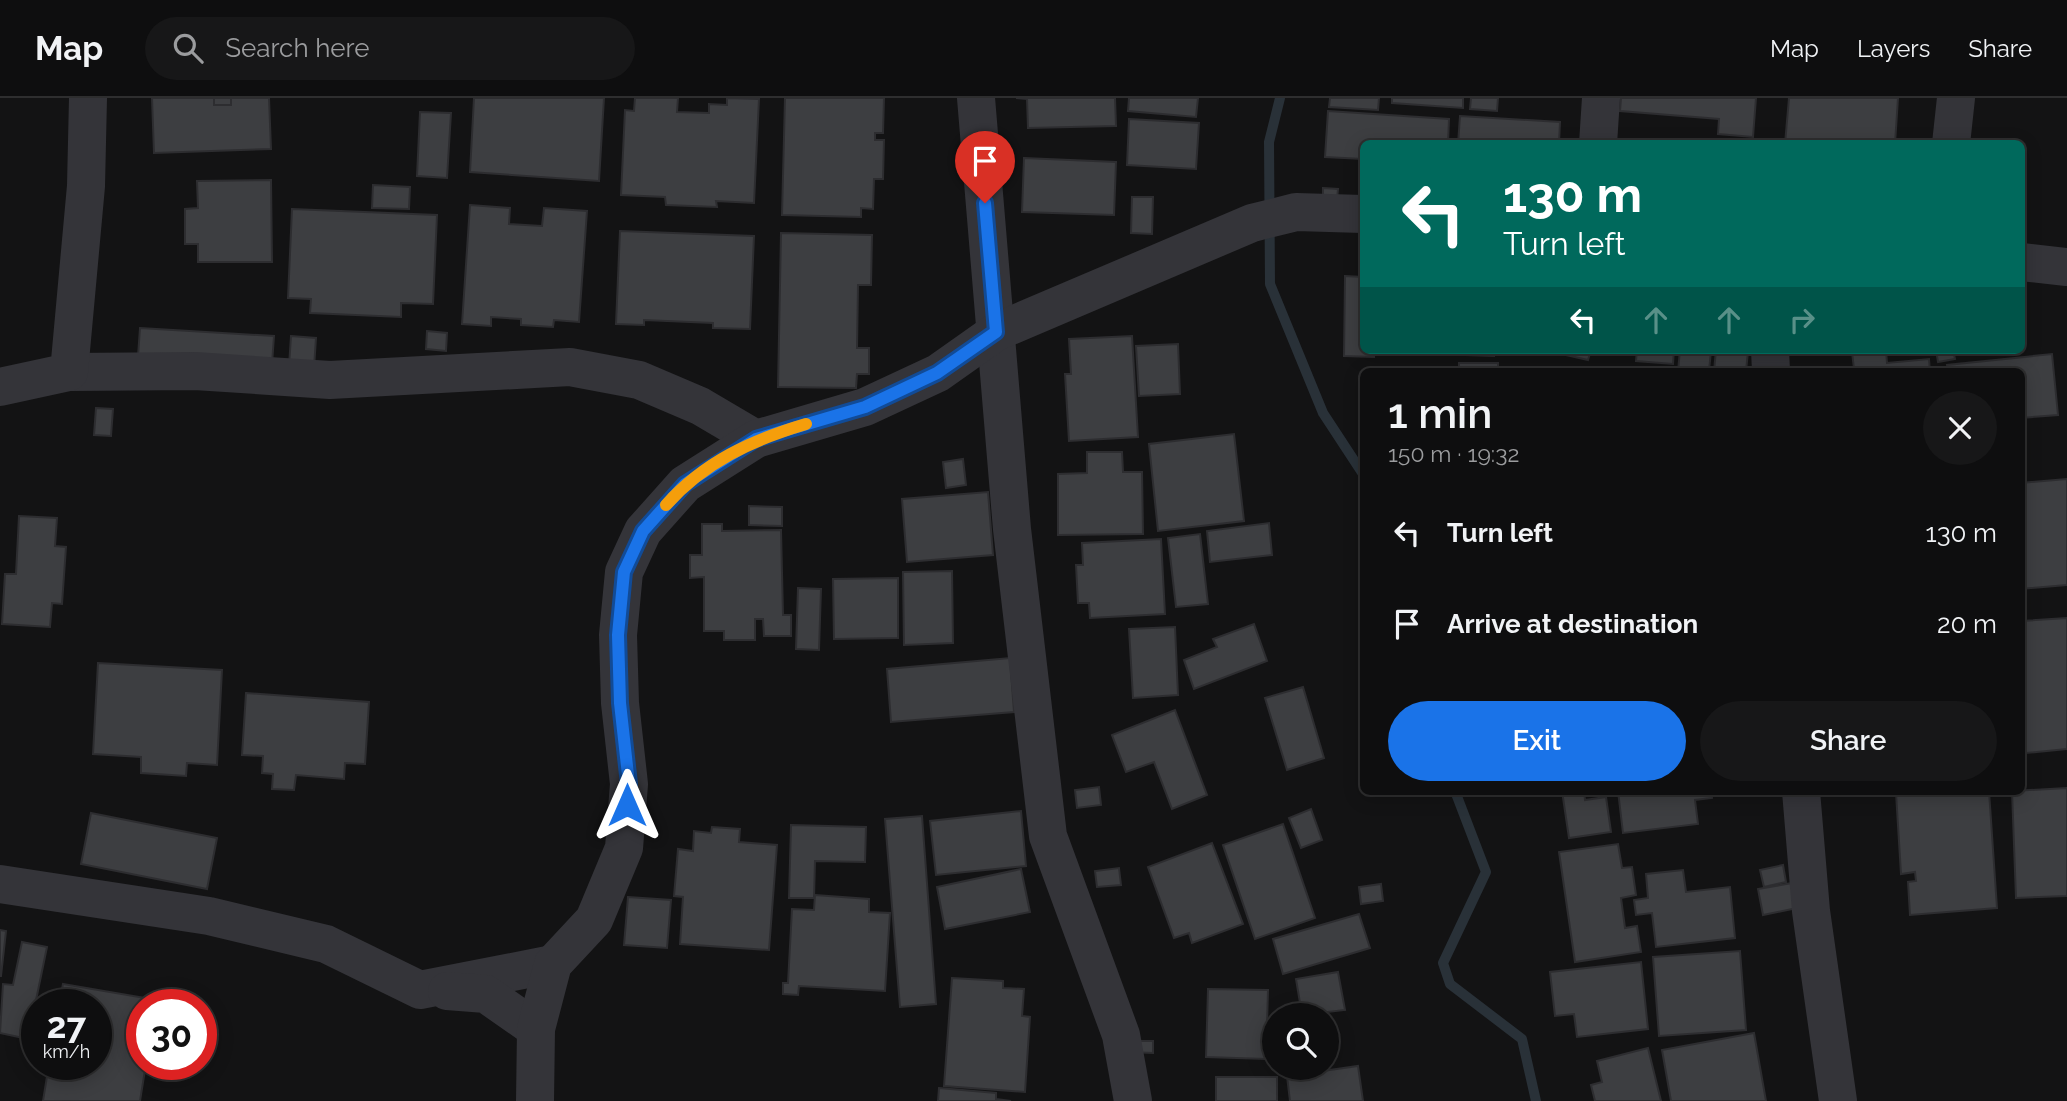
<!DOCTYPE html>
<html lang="en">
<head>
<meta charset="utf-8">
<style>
	body { margin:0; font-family:Raleway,sans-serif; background:#171718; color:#f1f3f6; height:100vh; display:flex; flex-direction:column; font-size:26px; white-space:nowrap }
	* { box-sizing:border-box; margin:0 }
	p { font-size:23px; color:#9b9c9e }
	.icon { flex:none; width:38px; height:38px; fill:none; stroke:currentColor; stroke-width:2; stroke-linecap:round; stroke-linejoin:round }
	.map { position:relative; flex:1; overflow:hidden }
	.panel { position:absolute; left:1360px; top:270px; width:665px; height:427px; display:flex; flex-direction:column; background:#0e0e0f; border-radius:10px; box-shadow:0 4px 18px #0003,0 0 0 2px #2e2e2f }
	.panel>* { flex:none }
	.hud { position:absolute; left:1360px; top:42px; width:665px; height:214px; border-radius:10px; box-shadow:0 4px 18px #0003,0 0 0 2px #2e2e2f; background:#00695c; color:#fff; overflow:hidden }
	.buttons { position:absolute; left:1262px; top:905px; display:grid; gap:14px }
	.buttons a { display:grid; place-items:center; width:77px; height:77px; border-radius:50%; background:#0e0e0f; box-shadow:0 4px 18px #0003,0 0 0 2px #2e2e2f; font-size:35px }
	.speed { position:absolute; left:21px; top:891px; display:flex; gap:14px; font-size:35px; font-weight:700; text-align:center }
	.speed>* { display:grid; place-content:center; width:91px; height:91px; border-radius:50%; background:#0e0e0f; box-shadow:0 4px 18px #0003,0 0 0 2px #2e2e2f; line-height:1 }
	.speed small { font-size:18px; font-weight:400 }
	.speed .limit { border:10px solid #d22; background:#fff; color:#111 }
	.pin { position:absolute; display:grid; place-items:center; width:60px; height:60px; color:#fff; margin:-72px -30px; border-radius:50% 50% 50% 0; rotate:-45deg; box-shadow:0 0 7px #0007 }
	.pin .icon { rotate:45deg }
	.me { position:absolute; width:77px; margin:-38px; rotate:0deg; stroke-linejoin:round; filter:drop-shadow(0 0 5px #0008) }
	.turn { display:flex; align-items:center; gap:24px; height:147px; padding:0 28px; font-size:32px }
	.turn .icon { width:91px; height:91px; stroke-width:2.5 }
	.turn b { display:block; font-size:49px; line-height:60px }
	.lanes { display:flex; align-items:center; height:66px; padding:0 28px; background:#0003; justify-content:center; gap:35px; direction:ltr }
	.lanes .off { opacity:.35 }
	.round { display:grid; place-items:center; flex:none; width:74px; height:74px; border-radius:37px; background:#171718 }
	.head { display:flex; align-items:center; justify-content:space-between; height:119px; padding:0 28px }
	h1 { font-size:42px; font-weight:600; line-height:52px }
	.action { display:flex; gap:14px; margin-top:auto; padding:14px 28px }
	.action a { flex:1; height:80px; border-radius:42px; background:#1a73e8; color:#fff; font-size:28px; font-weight:600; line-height:80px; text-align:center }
	.action a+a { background:#171718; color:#f1f3f6 }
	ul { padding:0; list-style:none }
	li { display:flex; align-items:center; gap:21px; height:91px; padding:0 28px }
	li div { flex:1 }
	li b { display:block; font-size:26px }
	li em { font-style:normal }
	header { display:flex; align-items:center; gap:42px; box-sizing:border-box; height:98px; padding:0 35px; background:#0e0e0f; border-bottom:2px solid #2e2e2f }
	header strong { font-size:33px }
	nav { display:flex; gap:38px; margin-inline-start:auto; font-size:24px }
	.search { width:490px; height:63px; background:#171718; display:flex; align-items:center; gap:18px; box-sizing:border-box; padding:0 24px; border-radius:38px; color:#9b9c9e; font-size:26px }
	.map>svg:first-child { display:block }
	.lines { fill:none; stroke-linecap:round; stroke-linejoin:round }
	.stream { stroke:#293138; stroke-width:10 }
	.building { fill:#3d3e41; stroke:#2d2d30; stroke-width:2 }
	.minor { stroke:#343439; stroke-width:38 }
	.route-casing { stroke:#114b97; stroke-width:18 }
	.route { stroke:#1a73e8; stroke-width:12 }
	.slow { stroke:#f59e0b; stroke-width:12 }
</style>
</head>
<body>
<header>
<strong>Map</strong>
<div class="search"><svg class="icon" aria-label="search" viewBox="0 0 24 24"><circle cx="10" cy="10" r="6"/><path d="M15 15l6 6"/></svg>Search here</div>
<nav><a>Map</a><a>Layers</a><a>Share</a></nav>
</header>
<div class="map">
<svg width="2067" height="1003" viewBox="0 0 2067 1003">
	<rect width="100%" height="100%" fill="#131314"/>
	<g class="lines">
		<g class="stream">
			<path d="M1280 0 1269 44 1270 186 1323 315 1363 376"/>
			<path d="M1455 693 1486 774 1443 865 1450 886 1522 941 1536 1003"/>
		</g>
	</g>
	<g class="building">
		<path d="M152 0H214V7H231V0H269L271 51 154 55Z"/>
		<rect x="214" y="0" width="17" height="7"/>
		<path d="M474 0H604L599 83 470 74Z"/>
		<path d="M635 0H678L677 14 709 15V6L727 7V0L759 1 754 105 716 103 717 109 666 107 665 99 621 97 625 12 634 13Z"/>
		<path d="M785 0H884L883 35H875V42H884L883 81H874L873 111 861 110V119L782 117Z"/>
		<path d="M1016 0H1115L1116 28 1028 30 1027 1Z"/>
		<path d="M1129 0H1198L1196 19 1128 13Z"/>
		<path d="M1330 0H1379L1378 12 1329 9Z"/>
		<path d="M1392 0H1463V10L1392 5Z"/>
		<path d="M1471 0H1498L1497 13 1470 11Z"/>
		<path d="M1621 0H1756L1753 39 1718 36 1719 21 1620 13Z"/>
		<path d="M1789 0H1898L1895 46H1785Z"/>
		<path d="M1328 13 1449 21 1448 46H1363V61L1325 59Z"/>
		<path d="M420 14 451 15 447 80 417 78Z"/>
		<path d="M1460 18 1560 24 1559 46H1458Z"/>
		<path d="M1129 21 1199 25 1196 71 1127 67Z"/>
		<path d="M1024 60 1116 64 1114 117 1022 114Z"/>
		<path d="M271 82 272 164H198V146H185V111L198 110 197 83Z"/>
		<path d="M373 87 410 89 409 111 372 110Z"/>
		<path d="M1323 90 1338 91 1337 101 1323 100Z"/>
		<path d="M1132 99H1153L1152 136 1131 135Z"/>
		<path d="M470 107 510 110 509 126 542 128 544 110 587 113 579 224 554 222 553 229 521 227V221L491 219V228L462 226Z"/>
		<path d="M292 111 437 117 433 206 401 205V219L310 215 311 201 288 200Z"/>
		<path d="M620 133 754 138 750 231 713 230V225L644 222V227L616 226Z"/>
		<path d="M781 135 872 137 871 187H858L857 250H869V276H857L856 290 778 289Z"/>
		<path d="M1345 178 1363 179V252H1374V259L1344 258Z"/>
		<path d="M140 230 274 238 272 266 138 258Z"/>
		<path d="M427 233 447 235 446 253 426 251Z"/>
		<path d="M291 238 316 240 314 270 289 268Z"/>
		<path d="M1132 238 1138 339 1069 343 1065 276H1071L1069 241Z"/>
		<path d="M1178 246 1180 296 1139 298 1136 248Z"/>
		<path d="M1376 252H1494V258L1376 254Z"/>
		<path d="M1544 252H1591L1588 262Z"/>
		<path d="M1637 252H1674L1673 266 1636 263Z"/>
		<path d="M1680 252 1711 253 1709 273H1678Z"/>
		<path d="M1716 252 1748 254 1746 273H1714Z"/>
		<path d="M1886 252 1887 265 1929 261 1930 273H1845L1854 271 1852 254Z"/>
		<path d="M1936 252H1953L1955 261 1938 264Z"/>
		<path d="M2052 256 2058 317 2021 320V273H1948L1947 267Z"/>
		<rect x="1459" y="265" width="39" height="8"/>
		<path d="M96 310 113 311 111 338 94 337Z"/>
		<path d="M1234 336 1244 423 1158 433 1149 346Z"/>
		<path d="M1087 354H1122L1123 374H1142L1143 436 1058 437V376L1087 375Z"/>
		<path d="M963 361 966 387 946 390 943 364Z"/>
		<path d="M2067 381V487L2021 491V385Z"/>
		<path d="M988 394 993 457 907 464 902 401Z"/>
		<path d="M749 408 782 409V428L749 427Z"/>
		<path d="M19 418 57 420 55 448 66 449 62 506 52 505 50 529 2 526 5 476H16Z"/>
		<path d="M1269 425 1272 457 1210 464 1207 433Z"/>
		<path d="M702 426H722V433L781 432 783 517H791V538H764L763 521H755V542H724V533H704V479L690 480V457H702Z"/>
		<path d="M1200 436 1208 506 1176 509 1168 440Z"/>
		<path d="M1161 441 1165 516 1090 520 1089 505H1078L1076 467H1083L1082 445Z"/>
		<path d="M952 473 953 545 904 547 903 474Z"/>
		<path d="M898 480V540L834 541 833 481Z"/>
		<path d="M798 490 821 491 819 552 796 551Z"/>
		<path d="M2067 520V651L2026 655 2021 600V523Z"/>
		<path d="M1254 526 1267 563 1194 591 1184 562 1217 549 1213 541Z"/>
		<path d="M1175 529 1178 597 1133 600 1129 531Z"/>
		<path d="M1010 560 1014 614 891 624 887 571Z"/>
		<path d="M98 565 222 572 217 667 187 665 186 678 141 675V659L93 656Z"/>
		<path d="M1303 589 1324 660 1287 672 1265 600Z"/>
		<path d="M246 595 369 604 365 666 345 665 344 681 296 677 294 692 272 691 273 676 262 675 263 658 242 657Z"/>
		<path d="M1175 612 1207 697 1172 711 1154 664 1126 674 1112 637Z"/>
		<path d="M1099 689 1101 707 1077 710 1075 692Z"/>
		<path d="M2067 690V798L2016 800 2012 693Z"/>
		<path d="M1562 693H1584L1585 702 1606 699 1611 734 1569 740Z"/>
		<path d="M1618 693H1711L1712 700 1695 702 1698 726 1623 735Z"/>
		<path d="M1853 693H1878V697L1854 698Z"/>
		<path d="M1922 693H1989L1997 810 1910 817 1908 784 1916 783 1915 774 1901 776 1896 695Z"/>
		<path d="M1311 711 1322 742 1301 750 1289 720Z"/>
		<path d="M1021 713 1026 768 936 777 930 723Z"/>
		<path d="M91 715 217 740 207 791 81 766Z"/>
		<path d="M922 718 936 906 900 909 885 721Z"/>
		<path d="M1283 726 1315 820 1255 841 1223 747Z"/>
		<path d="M791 727 866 729 865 764 815 763 814 800H789Z"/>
		<path d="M712 729 740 731 739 744 777 747 769 852 680 846 683 799 674 798 678 751 693 753 694 733 711 735Z"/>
		<path d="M1212 745 1243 826 1192 845 1189 835 1174 840 1148 769Z"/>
		<path d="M1618 746 1622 770 1632 769 1636 797 1621 800 1625 830 1637 828 1641 854 1575 864 1559 754Z"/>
		<path d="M1783 767 1786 784 1764 789 1760 772Z"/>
		<path d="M1119 770 1121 787 1097 789 1095 773Z"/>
		<path d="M1021 771 1030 814 945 831 937 789Z"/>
		<path d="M1683 772 1686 794 1730 789 1735 840 1656 849 1652 815 1636 817 1634 802 1648 800 1646 776Z"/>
		<path d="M1792 785 1797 810 1763 817 1758 791Z"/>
		<path d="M1381 786 1383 803 1361 806 1359 789Z"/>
		<path d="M815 797 869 801V814L890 815 885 893 799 888 798 897 783 896V885H788L792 811 814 812Z"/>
		<path d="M628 799 671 802 667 850 624 847Z"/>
		<path d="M1359 816 1370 850 1283 876 1273 841Z"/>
		<path d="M0 832 6 833 1 878H0Z"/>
		<path d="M22 844 47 849 28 941 0 935 3 886 13 887Z"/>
		<path d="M1740 853 1746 932 1659 938 1653 859Z"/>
		<path d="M1641 864 1648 931 1577 939 1574 916 1555 918 1550 874Z"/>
		<path d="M1338 874 1345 912 1302 917 1296 881Z"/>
		<path d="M952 880 1003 883V890L1024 891 1022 918 1030 919 1025 994 944 988Z"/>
		<path d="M63 886 157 902 156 906H142V966H146L140 1003H43L49 966H96V906H59Z"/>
		<path d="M1208 891 1268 892 1266 961 1206 959Z"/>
		<path d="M1754 935 1766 1003H1671L1662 952Z"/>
		<path d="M1129 943H1153V955L1129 954Z"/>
		<path d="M1648 950 1661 1003H1595L1591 987 1602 984 1597 963Z"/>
		<path d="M1358 968 1363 1003H1290L1287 978Z"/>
		<rect x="1216" y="979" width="61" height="24"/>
		<path d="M939 990 996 995V1001L1011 1003H938Z"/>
	</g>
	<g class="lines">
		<g class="minor">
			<path d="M976 0 1012 431 1048 738 1121 937 1133 1003"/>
			<path d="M1598 46 1601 0"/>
			<path d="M1951 46 1956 0"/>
			<path d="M2021 164 2067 169"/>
			<path d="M1770 252 1771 273"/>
			<path d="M69 274 195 273 330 282 570 269 639 282 700 308 756 341"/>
			<path d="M0 289 69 274 86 88 88 0"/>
			<path d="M1801 693 1811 813 1838 1003"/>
			<path d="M0 786 209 818 326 846 420 892 553 866"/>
			<path d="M447 893 486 896 536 931"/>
			<path d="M535 1003 536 931 553 866 594 822 624 750 629 686 620 605 618 537 624 474 643 433 685 386 756 341 865 309 938 275 996 234 1252 125 1296 114 1363 116"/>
		</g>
	</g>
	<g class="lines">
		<defs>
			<path id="route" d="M627 707 629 686 620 605 618 537 624 474 643 433 685 386 756 341 865 309 937 275 996 234 985 105"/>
		</defs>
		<use href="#route" class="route-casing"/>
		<use href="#route" class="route"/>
		<path class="slow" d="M666 407C704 364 752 342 806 326"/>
	</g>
</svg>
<div class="buttons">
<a><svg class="icon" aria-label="search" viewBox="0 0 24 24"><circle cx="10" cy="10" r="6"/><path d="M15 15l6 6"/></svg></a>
</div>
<div class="speed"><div>27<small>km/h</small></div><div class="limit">30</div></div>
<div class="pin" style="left:985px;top:105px;background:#d93025"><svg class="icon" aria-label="arrive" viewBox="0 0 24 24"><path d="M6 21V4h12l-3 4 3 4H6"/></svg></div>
<svg class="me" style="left:627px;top:707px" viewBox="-20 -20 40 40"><path d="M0-17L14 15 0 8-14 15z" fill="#1a73e8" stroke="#fff" stroke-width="4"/></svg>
<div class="hud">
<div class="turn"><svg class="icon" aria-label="left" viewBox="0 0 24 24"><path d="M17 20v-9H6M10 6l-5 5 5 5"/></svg><div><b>130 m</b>Turn left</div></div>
<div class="lanes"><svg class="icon" aria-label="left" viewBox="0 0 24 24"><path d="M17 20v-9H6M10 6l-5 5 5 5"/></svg><svg class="icon off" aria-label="ahead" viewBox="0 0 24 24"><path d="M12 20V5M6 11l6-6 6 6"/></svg><svg class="icon off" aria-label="ahead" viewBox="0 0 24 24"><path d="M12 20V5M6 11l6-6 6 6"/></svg><svg class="icon off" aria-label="right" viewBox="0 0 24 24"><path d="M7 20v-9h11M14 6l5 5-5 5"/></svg></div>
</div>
<section class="panel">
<div class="head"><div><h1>1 min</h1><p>150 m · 19:32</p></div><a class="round"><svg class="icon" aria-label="close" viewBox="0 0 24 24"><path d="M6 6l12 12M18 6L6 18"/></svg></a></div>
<ul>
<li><svg class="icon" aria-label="left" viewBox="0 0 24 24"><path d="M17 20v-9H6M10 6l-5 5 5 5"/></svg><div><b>Turn left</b></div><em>130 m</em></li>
<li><svg class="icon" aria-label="arrive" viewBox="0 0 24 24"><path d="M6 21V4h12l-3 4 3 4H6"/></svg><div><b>Arrive at destination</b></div><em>20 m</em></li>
</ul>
<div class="action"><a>Exit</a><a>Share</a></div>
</section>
</div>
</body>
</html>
